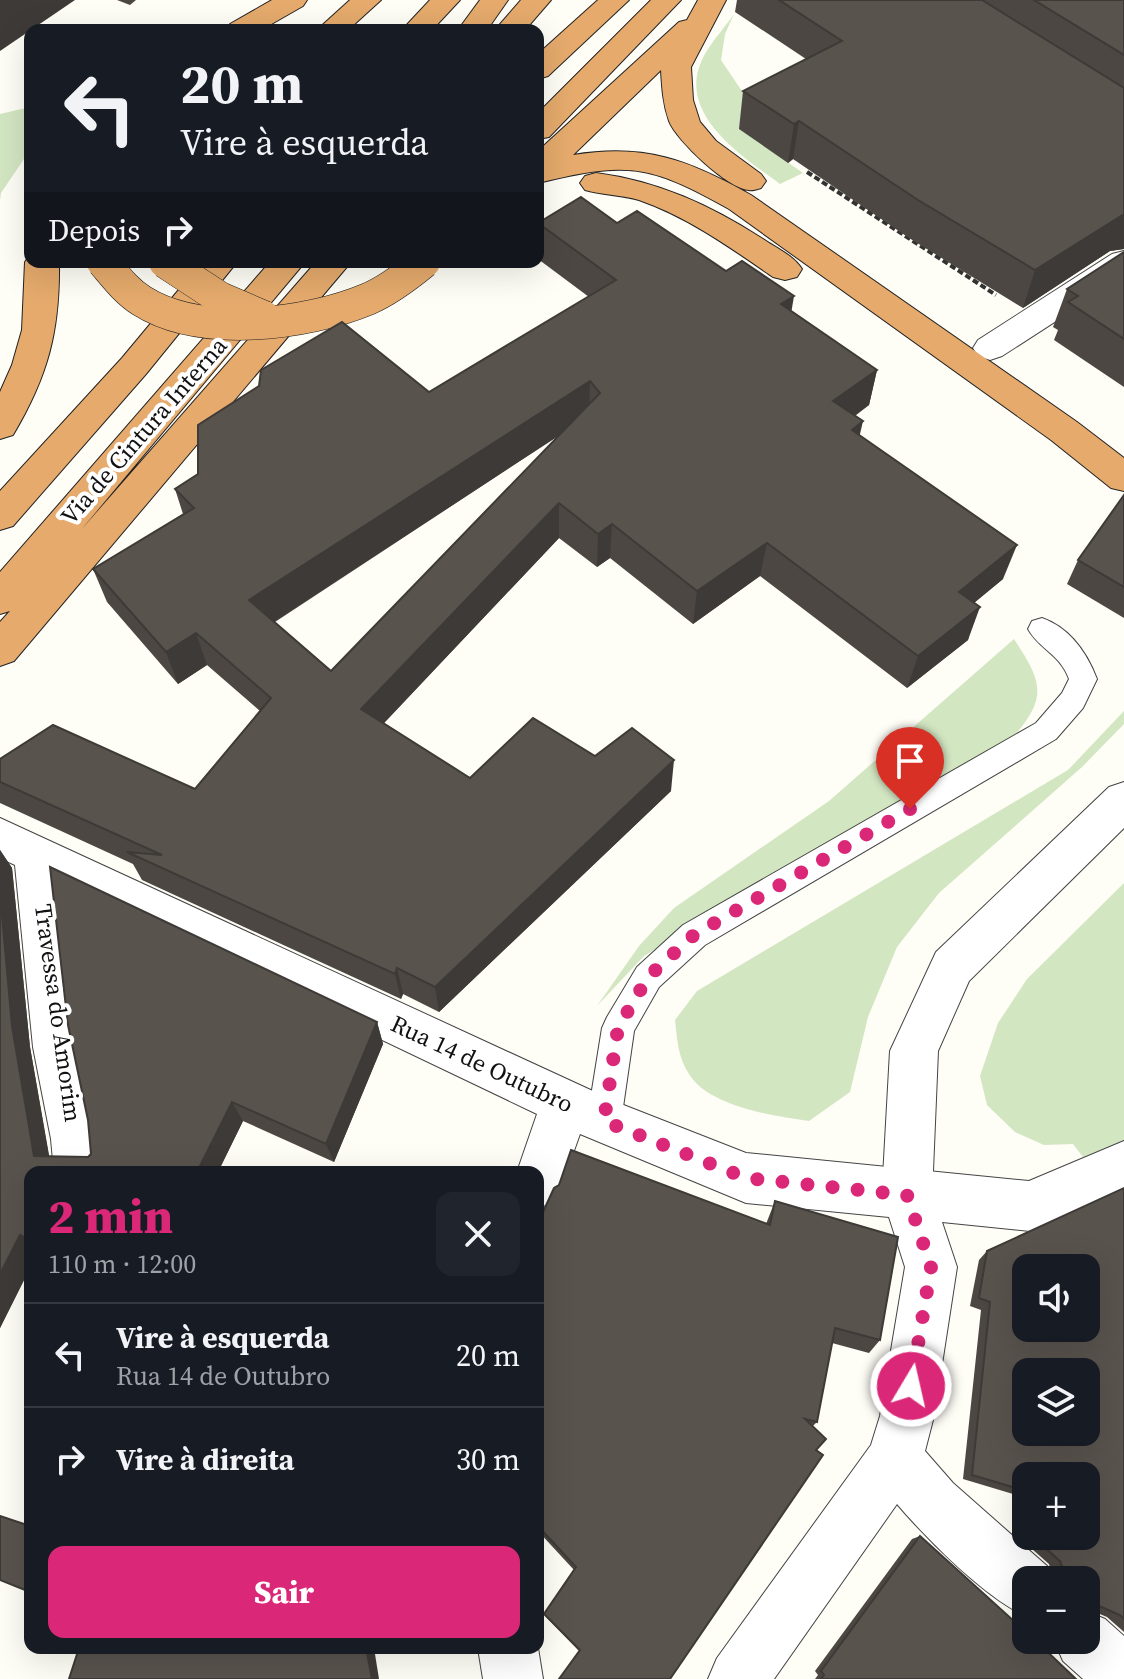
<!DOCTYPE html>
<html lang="pt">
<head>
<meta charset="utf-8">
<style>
	body { margin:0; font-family:"Source Serif 4",serif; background:#20242c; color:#f1f3f6; height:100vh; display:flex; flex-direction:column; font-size:30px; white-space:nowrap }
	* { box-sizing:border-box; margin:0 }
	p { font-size:26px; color:#9ea1a6 }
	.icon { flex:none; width:44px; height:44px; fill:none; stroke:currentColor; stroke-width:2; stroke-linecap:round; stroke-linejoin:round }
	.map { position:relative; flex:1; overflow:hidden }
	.side { position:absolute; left:24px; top:1166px; width:520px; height:488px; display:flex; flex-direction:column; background:#171b24; border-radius:16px; box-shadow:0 8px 32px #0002 }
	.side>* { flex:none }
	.guide { position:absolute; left:24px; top:24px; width:520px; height:244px; border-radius:16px; box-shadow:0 8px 32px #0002; background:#171b24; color:#f1f3f6; overflow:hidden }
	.tools { position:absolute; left:1012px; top:1254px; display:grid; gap:16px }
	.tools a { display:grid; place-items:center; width:88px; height:88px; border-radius:16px; background:#171b24; box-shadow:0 8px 32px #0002; font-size:40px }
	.pin { position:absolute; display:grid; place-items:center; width:68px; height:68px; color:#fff; margin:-82px -34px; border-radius:50% 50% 50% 0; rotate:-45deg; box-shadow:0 0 8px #0007 }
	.pin .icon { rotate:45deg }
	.me { position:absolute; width:88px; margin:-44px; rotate:9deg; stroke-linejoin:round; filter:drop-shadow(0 0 6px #0008) }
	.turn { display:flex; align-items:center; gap:28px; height:168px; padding:0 24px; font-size:36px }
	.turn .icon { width:104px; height:104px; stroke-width:2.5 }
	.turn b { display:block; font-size:56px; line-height:68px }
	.then { display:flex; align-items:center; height:76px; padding:0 24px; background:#0003; gap:16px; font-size:30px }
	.round { display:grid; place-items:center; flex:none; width:84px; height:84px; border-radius:16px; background:#20242c }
	.headline { display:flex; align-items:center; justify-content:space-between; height:136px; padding:0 24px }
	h1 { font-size:48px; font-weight:800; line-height:60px; color:#db2777 }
	.primary-button { display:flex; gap:16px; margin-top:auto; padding:16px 24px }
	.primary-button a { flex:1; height:92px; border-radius:16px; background:#db2777; color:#fff; font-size:32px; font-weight:800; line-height:92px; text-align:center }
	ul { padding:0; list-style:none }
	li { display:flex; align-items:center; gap:24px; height:104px; padding:0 24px; border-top:2px solid #363941 }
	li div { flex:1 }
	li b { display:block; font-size:30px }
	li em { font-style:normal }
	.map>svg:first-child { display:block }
	.green { fill:#d3e6c2 }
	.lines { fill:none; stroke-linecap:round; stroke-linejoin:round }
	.service-casing { stroke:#444; stroke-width:2 }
	.minor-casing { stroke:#444; stroke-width:2 }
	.tertiary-casing { stroke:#444; stroke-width:2 }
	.motorway-casing { stroke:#222; stroke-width:2 }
	.path { stroke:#333; stroke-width:4; stroke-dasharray:6 3; stroke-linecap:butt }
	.service { fill:#fff; fill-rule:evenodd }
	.minor { fill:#fff; fill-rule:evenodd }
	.tertiary { fill:#fff; fill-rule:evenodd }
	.motorway { fill:#e5aa6c; fill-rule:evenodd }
	.motorway-bridge-casing { stroke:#222; stroke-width:33; stroke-linecap:butt }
	.motorway-bridge { stroke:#e5aa6c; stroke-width:32 }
	.wall { fill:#4d4743; fill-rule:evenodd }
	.shaded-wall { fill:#3e3a37 }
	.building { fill:#59534e; stroke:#3e3a37; stroke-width:2; fill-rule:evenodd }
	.route { stroke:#db2777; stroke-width:14; stroke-dasharray:0 25.2 }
	.labels { text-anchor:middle; stroke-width:8; stroke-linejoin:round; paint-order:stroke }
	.street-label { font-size:24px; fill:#111; stroke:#fff }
</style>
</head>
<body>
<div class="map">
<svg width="1124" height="1679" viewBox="0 0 1124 1679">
	<rect width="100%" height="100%" fill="#fefdf6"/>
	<g class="green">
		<path d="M734 14 725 34 721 60 760 118 740 129 803 173 780 184C741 155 672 112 705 54 713 40 725 27 734 14Z"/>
		<path d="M30 107V150L1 193 0 200V114Z"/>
		<path d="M1014 639C1041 681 1049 696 1014 736L644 956 597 1006 639 946 674 908 829 801Z"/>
		<path d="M1124 711V724L1082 767 939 893 897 947 868 1017 850 1092 809 1121C775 1116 709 1107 689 1074 678 1058 677 1038 675 1020L697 991 1068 770Z"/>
		<path d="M1124 883V1140L1083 1157 1073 1144 1044 1145 1015 1132 987 1105 980 1076 998 1023 1027 979Z"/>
	</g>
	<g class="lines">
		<defs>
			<path id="service" d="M1042 618C1070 628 1087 653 1097 679L1083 708 1056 739 705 945 659 987 634 1031 621 1121 616 1132 604 1137 592 1132 587 1121 602 1028 607 1017 637 967 683 925 1036 723 1062 693 1069 679C1060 654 1040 650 1028 629L1032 621Z"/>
			<g id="minor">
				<path d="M1124 251V277L1002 356 990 360 978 356 973 348 978 340 1112 254Z"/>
				<path d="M0 818 621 1104 746 1153 1029 1181 1124 1141V1190L1030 1231 942 1222 957 1267 934 1416 925 1451 953 1483 1047 1566 1052 1580H1026V1616C986 1599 926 1538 897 1504L774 1679H708L717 1658 871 1445 880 1416 905 1267 889 1217 746 1203 580 1134 556 1201 538 1208V1172H517L537 1114 62 887 81 1047 101 1139 104 1172H54L51 1139 33 1047 15 865 0 858Z"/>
				<path d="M1086 1611 1105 1619 1124 1636V1679H1083L1063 1661 1054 1640H1086Z"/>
				<path d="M478 1648H538L543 1679H483Z"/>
			</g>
			<path id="tertiary" d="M1124 782V828L969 981 938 1051 932 1195 925 1213 907 1220 889 1213 882 1195 890 1051 936 952 1109 787Z"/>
			<g id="motorway">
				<path d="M272 0H307L303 6 261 30H226L230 24Z"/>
				<path d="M350 0H381L348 30H317Z"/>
				<path d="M430 0H460L432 30H402Z"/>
				<path d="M480 0H508L487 30H458Z"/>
				<path d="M521 0H551L525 30H495Z"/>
				<path d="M598 0H629L548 76 538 79V54Z"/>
				<path d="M651 0H681L549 137 538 139V113Z"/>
				<path d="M698 0H726L691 67 693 100 700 122 716 141 761 174 766 181 761 188C758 189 751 191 749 190 728 189 676 140 669 121 663 104 662 88 661 70L573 155C645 143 689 160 751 195L1077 422 1124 458V491L1111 488 1051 440 729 209C649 164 627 161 538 183V151L679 22 687 20Z"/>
				<path d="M596 173C658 181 710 205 763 239 776 248 793 255 802 269L797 277 785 280 773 277C731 248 688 217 639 200 622 195 603 195 585 190L580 183 585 176Z"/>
				<path d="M30 255V262H59C60 331 48 376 13 435L0 439V392L12 365 22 330 25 262Z"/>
				<path d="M202 262H237L146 374 13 526 0 530V491L122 358Z"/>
				<path d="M270 262H305L81 530 316 262H351L14 661 0 666V622L10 611 0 614V572Z"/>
			</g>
		</defs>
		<use href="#service" class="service-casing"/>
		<use href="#minor" class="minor-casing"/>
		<use href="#tertiary" class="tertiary-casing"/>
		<use href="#motorway" class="motorway-casing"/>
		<path class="path" d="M807 172 996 295"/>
		<use href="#service" class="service"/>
		<use href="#minor" class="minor"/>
		<use href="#tertiary" class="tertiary"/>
		<use href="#motorway" class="motorway"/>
		<defs>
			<g id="motorway-bridge">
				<path d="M103 262C115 276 126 291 142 301 201 338 306 325 368 299 389 290 407 276 424 262"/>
				<path d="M165 262 220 298 264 317"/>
			</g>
		</defs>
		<use href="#motorway-bridge" class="motorway-bridge-casing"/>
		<use href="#motorway-bridge" class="motorway-bridge"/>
	</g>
	<g class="wall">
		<path d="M117 0H136L130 5Z"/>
		<path d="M737 0H1124V249L1110 251 1023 308 909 238 793 159 788 163 739 129 743 91 806 59 735 12Z"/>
		<path d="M538 223H617L726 271 791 311 877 370 869 405 855 416 860 435 1003 579 974 603 968 640 907 688 760 576 693 624 610 558 597 567 559 538 384 723 470 778 595 756 671 791 439 1012 403 994 401 999 142 880 133 864 0 803V759L195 789 260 711 207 665 178 684 107 602 93 569 183 514 175 489 429 392 589 297 538 259ZM558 436 331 671 275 622Z"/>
		<path d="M1124 252V387L1054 340 1058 330 1053 327 1067 289Z"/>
		<path d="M1124 495V618L1067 584 1078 560Z"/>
		<path d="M0 850 12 868 30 1047 49 1157H88L377 1022 383 1044 334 1162 243 1121 218 1172H30V1268L0 1328Z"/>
		<path d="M1124 1188V1632L1107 1617 1095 1612V1620L1086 1621V1580H1054L1049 1564 1032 1549 1034 1536H1086L1026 1476V1498L963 1479 981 1310 970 1306 979 1260 987 1251Z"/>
		<path d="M775 1201 880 1340 869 1353 832 1343 817 1422 579 1651 545 1616 544 1614 574 1570 538 1531V1223L766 1224Z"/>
		<path d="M920 1536 1076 1679H815L818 1675 815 1671 912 1539Z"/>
	</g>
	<g class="shaded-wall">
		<path d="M0 0H75L0 51Z"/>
		<path d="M799 121 793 159 788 163 794 124Z"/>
		<path d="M1124 214V249L1110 251 1023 308 1035 270Z"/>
		<path d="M794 296 788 332 781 304Z"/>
		<path d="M877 370 869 405 825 436 833 401Z"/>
		<path d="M590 381 589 416 258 632 249 600Z"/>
		<path d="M863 421 855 456 852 430Z"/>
		<path d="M559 503V538L368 740 361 709Z"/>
		<path d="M612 524 610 558 597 567 598 534Z"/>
		<path d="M767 543 760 576 693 624 697 591Z"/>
		<path d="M1017 545 1003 579 947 625 959 592Z"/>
		<path d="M980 607 968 640 907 688 918 656Z"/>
		<path d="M196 633 207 665 178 684 166 652Z"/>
		<path d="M674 760 671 791 439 1012 435 987Z"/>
		<path d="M0 850 12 868 30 1047 52 1172 34 1156 12 1026 0 893Z"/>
		<path d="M397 968 403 994 401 999 395 974Z"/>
		<path d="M377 1022 383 1044 334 1162 326 1144Z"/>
		<path d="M232 1102 243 1121 218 1172H197Z"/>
		<path d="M20 1235 30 1243V1268L0 1328V1274Z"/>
		<path d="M366 1648H374L379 1679H372Z"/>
	</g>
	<g class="building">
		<path d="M779 0H982L1124 88V214L1035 270 918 200 799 121 794 124 743 91 842 41Z"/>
		<path d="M1034 0H1124V55Z"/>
		<path d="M581 197 617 223 637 211 726 271 742 261 794 296 781 304 877 370 833 401 863 421 852 430 1017 545 959 592 980 607 918 656 767 543 697 591 612 524 598 534 559 503 361 709 470 778 533 718 595 756 632 728 674 760 435 987 397 968 395 974 127 852 162 855 0 782V759L53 725 195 789 271 698 196 633 166 652 93 569 194 508 175 489 198 474V425L259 386 261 370 342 322 429 392 616 280 538 223ZM590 381 600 393 331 671 249 600Z"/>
		<path d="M1124 252V339L1068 302 1078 296 1067 289Z"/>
		<path d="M1124 495V587L1078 560Z"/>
		<path d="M50 867 377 1022 326 1144 232 1102 197 1172H30V1240L20 1235 0 1274V893L12 1026 34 1156 88 1157 91 1154 88 1120 68 1025Z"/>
		<path d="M571 1150 770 1225 775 1201 898 1237 880 1340 835 1328 817 1422 805 1419 826 1439 816 1450 823 1455 670 1679H559L580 1650 544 1614 576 1567 538 1526V1223L554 1188 559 1185Z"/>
		<path d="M1124 1188V1619L1120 1615 1099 1606 1095 1609V1620L1086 1617V1580H1064L1066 1577 1060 1561 1043 1546 1044 1536H1086V1476H1026V1491L972 1475 990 1302 979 1298 987 1251ZM1026 1268H1086V1328H1026ZM1026 1372H1086V1432H1026Z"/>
		<path d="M0 1516 30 1526V1592L0 1580Z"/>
		<path d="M920 1536 1026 1632V1640H1035L1076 1679H821L824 1675 821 1671Z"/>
		<path d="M79 1648H366L372 1679H69Z"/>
	</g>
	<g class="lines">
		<path class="route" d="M910 809 694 935 648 977 618 1028 604 1121 746 1178 907 1195 931 1267 911 1386"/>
	</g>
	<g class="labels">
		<g class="street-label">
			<text transform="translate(144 431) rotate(-49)" y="8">Via de Cintura Interna</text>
			<text transform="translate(58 1013) rotate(82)" y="8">Travessa do Amorim</text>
			<text transform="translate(482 1064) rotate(25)" y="8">Rua 14 de Outubro</text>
		</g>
	</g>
</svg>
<div class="tools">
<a><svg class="icon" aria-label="sound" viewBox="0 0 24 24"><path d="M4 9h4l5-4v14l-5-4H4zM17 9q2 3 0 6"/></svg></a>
<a><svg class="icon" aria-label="layers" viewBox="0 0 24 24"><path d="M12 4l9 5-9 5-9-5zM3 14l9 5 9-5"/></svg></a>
<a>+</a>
<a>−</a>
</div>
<div class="pin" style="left:910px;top:809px;background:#d93025"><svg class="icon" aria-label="arrive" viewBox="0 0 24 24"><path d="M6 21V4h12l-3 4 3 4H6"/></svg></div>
<svg class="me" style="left:911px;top:1386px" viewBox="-20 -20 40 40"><circle r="17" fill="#db2777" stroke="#fff" stroke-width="3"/><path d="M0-11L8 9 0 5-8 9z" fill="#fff"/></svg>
<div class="guide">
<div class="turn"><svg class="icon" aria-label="left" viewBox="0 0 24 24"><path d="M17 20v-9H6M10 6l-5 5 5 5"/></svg><div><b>20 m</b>Vire à esquerda</div></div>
<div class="then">Depois<svg class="icon" aria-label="right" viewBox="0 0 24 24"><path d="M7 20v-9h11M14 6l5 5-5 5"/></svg></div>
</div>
<section class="side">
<div class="headline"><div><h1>2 min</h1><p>110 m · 12:00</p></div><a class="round"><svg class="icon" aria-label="close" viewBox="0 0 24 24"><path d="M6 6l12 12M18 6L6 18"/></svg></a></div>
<ul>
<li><svg class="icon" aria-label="left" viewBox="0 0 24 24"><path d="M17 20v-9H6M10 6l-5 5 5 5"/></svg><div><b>Vire à esquerda</b><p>Rua 14 de Outubro</p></div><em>20 m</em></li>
<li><svg class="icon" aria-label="right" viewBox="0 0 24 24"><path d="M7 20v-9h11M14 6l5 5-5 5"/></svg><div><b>Vire à direita</b></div><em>30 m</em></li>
</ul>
<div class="primary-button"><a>Sair</a></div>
</section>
</div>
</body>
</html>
